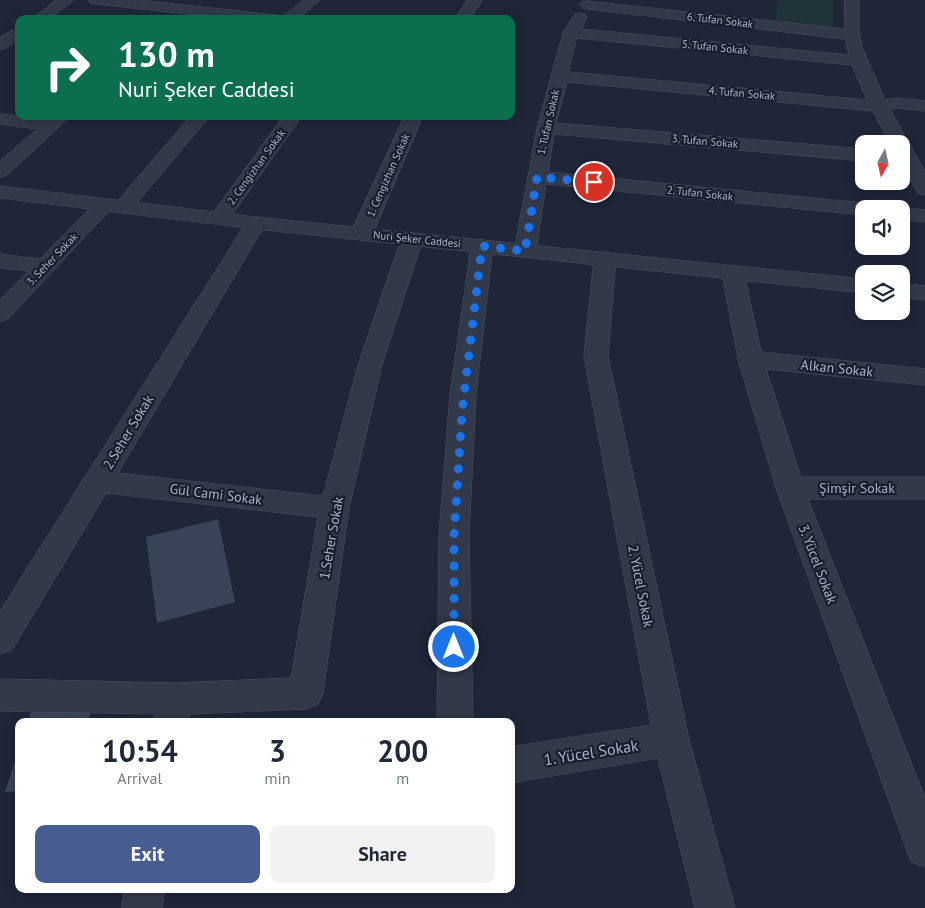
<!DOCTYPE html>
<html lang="en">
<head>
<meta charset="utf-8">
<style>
	body { margin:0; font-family:"PT Sans",sans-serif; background:#f2f2f3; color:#1f2937; height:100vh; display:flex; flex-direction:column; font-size:19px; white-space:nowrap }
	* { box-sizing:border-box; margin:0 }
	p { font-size:16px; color:#747a83 }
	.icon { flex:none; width:28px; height:28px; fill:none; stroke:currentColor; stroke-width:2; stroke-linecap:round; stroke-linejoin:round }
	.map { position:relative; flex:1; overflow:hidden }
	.panel { position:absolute; left:15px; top:718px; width:500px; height:175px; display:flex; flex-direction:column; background:#fff; border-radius:10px; box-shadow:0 2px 12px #0003 }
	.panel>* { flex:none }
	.banner { position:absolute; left:15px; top:15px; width:500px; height:105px; border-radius:10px; box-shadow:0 2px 12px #0003; background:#0b6e4f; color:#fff; overflow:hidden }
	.needle { width:32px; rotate:188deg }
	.buttons { position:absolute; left:855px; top:135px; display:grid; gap:10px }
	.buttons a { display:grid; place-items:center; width:55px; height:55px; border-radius:10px; background:#fff; box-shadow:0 2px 12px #0003; font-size:25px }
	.pin { position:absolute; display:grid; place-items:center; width:42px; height:42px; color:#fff; margin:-21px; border:2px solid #fff; border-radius:50%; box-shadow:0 1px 5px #0007 }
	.me { position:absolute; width:55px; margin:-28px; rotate:0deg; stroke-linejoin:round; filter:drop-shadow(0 0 4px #0008) }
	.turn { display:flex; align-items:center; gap:18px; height:105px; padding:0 20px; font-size:22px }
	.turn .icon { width:65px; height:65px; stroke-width:2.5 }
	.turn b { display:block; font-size:35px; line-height:42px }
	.eta { display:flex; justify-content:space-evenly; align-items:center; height:85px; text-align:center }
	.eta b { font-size:30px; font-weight:600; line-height:35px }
	.cta { display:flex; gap:10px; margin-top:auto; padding:10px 20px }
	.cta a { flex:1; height:58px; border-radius:10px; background:#475d91; color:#fff; font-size:20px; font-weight:600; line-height:58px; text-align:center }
	.cta a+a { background:#f2f2f3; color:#1f2937 }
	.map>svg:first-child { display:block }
	.green { fill:#203339 }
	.building { fill:#3a4459 }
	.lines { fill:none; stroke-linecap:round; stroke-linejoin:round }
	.minor-casing { stroke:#4c5364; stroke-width:1 }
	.tertiary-casing { stroke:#4c5364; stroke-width:1 }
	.minor { fill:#323949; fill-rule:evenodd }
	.tertiary { fill:#323949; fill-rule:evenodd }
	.route { stroke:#1a73e8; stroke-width:9; stroke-dasharray:0 16.2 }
	.labels { text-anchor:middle; stroke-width:4.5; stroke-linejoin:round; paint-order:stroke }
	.far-street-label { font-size:11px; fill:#acb3c6; stroke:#171e2d }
	.street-label { font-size:14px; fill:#acb3c6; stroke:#171e2d }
	.near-street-label { font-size:16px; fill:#acb3c6; stroke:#171e2d }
</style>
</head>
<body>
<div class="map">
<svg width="925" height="908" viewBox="0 0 925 908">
	<rect width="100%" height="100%" fill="#1e2638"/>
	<path class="green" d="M778 0H833V30L775 24Z"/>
	<g class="building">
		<path d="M218 519 235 602 157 623 146 537Z"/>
		<path d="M93 705 88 721H28L33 707Z"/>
		<path d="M18 751 19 791 5 792Z"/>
	</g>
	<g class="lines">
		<defs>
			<g id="minor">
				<path d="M57 0H74L49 19H32Z"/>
				<path d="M89 0H137L276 15 282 17 304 0H320L298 19H232L96 4 91 3Z"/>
				<path d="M468 0H482L470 19H455Z"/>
				<path d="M845 0H859V31L862 47 885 100 897 98 925 101V111L897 108 890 109 925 172V195L918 193 901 164V144H890L873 111 567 82 556 123 864 149V161L554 134 548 172 864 203 871 205 874 209H864V215L546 184 536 251 533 256 525 257 517 256 514 251 537 128 563 33 575 14H585L587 17 581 29 849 55 845 39 587 9 582 8 580 5 582 2 587 1 844 29ZM577 38 852 65 867 100 569 72Z"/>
				<path d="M19 27V39L6 48 0 50V38Z"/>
				<path d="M0 114 48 119 51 116H71L7 175 0 177V161L37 129 0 124Z"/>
				<path d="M191 116H210L130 211 123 213 116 211 113 207 116 203Z"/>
				<path d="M284 116H302L227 222 220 224 213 222 210 218Z"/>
				<path d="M405 116H423L373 233 369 237 362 239 355 237 351 233Z"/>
				<path d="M104 199 111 201 114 205 111 209 8 319 0 321V300L29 271 0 268V254L40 259 97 201Z"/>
				<path d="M901 207 925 210V222L901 219V209H894Z"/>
				<path d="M256 217 263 219 266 223 118 473 323 496 358 365 401 239 404 234 412 233 420 234 423 239 382 365 349 508 323 693 318 704 306 709 190 714 189 721H153L155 714 0 711V679L175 683 291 678 318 517 106 493 12 650 0 654V611L246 223 249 219Z"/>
				<path d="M482 240 490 241 493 246 476 394 469 536 473 721H437L439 536 450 394 471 246 474 241Z"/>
				<path d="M605 252 613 254 616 259 608 356 689 739 735 908H695L658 758 511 783V747L651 725 584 356 594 259 597 254Z"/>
				<path d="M733 266 741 268 744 273 761 352 925 369V385L766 369 801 477H925V499H808L925 798V867L911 862 906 848 776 488 738 359 722 273 725 268Z"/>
				<path d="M125 889H165L162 908H122Z"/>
			</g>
			<g id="tertiary">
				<path d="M0 186 256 217 864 279V293L256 229 0 198Z"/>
				<path d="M901 283 925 286V300L901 297Z"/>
			</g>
		</defs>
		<use href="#minor" class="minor-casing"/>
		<use href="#tertiary" class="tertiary-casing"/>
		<use href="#minor" class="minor"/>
		<use href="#tertiary" class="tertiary"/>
	</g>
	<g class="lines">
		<path class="route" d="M454 647V536L462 412 482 246 525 251 537 177 594 182"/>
	</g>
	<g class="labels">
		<g class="far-street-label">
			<text transform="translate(720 20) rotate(7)" y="4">6. Tufan Sokak</text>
			<text transform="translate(715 47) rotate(6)" y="4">5. Tufan Sokak</text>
			<text transform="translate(742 93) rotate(5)" y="4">4. Tufan Sokak</text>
			<text transform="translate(548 122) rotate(-77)" y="4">1. Tufan Sokak</text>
			<text transform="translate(705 141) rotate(5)" y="4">3. Tufan Sokak</text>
			<text transform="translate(256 167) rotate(-54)" y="4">2. Cengizhan Sokak</text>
			<text transform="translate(388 175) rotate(-66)" y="4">1. Cengizhan Sokak</text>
			<text transform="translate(700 193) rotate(6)" y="4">2. Tufan Sokak</text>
			<text transform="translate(417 239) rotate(6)" y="4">Nuri Şeker Caddesi</text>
			<text transform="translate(52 259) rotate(-46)" y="4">3. Seher Sokak</text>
		</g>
		<g class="street-label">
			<text transform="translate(837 368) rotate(6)" y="5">Alkan Sokak</text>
			<text transform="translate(128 432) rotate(-59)" y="5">2.Seher Sokak</text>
			<text x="857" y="493">Şimşir Sokak</text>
			<text transform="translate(216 494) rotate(7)" y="5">Gül Cami Sokak</text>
			<text transform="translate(331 538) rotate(-80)" y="5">1.Seher Sokak</text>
			<text transform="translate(818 564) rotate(69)" y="5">3. Yücel Sokak</text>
			<text transform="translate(641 586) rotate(79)" y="5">2. Yücel Sokak</text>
		</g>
		<g class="near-street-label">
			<text transform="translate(591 752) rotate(-9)" y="6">1. Yücel Sokak</text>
		</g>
	</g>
</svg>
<div class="buttons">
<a><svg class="needle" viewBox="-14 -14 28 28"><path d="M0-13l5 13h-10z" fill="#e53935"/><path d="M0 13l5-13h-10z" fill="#747a83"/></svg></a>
<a><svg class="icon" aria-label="sound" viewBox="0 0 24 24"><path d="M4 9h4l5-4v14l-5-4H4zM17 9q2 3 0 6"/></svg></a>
<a><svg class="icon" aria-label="layers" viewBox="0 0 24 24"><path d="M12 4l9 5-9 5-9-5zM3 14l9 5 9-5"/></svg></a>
</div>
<div class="pin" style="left:594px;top:182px;background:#d93025"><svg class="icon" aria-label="arrive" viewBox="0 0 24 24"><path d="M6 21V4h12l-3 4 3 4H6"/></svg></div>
<svg class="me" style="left:454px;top:647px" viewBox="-20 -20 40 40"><circle r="17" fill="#1a73e8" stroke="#fff" stroke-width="3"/><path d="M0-11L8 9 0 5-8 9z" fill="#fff"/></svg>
<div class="banner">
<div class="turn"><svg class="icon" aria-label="right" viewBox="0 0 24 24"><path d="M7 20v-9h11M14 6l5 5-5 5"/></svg><div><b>130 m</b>Nuri Şeker Caddesi</div></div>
</div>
<section class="panel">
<div class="eta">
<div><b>10:54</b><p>Arrival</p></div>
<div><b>3</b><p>min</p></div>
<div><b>200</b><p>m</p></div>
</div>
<div class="cta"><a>Exit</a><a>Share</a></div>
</section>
</div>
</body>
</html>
